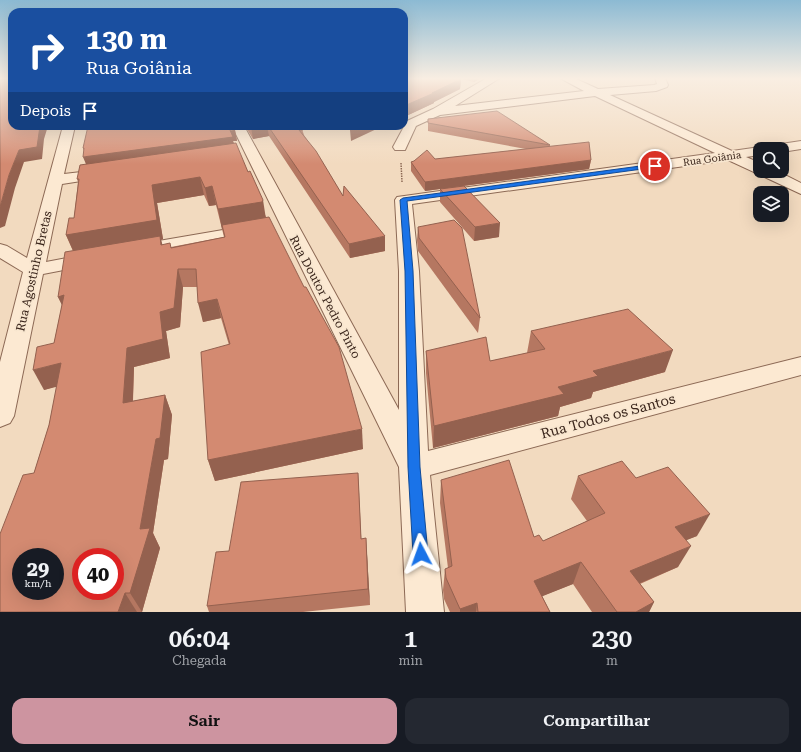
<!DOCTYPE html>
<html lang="pt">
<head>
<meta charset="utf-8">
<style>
	body { margin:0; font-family:"Roboto Serif",serif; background:#242831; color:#f1f3f6; height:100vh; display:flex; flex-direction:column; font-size:15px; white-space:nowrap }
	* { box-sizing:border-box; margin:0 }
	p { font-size:13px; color:#9ea1a6 }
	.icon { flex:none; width:22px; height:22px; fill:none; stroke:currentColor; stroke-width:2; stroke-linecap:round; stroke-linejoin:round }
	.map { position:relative; height:612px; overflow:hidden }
	.panel { display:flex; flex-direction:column; background:#171b24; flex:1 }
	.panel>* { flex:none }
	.banner { position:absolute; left:8px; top:8px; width:400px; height:122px; border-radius:12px; box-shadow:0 4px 16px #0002; background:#1a4fa0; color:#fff; overflow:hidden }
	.buttons { position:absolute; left:753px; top:142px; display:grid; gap:8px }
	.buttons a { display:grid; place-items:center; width:36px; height:36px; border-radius:8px; background:#171b24; box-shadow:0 4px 16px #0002; font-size:20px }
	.speed { position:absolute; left:12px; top:548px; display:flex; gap:8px; font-size:20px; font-weight:700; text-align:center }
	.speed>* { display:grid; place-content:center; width:52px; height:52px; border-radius:50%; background:#171b24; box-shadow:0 4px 16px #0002; line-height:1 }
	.speed small { font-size:10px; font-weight:400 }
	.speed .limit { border:6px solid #d22; background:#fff; color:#111 }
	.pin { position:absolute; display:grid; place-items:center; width:34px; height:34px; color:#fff; margin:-17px; border:2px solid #fff; border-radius:50%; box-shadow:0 1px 4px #0007 }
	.me { position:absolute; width:44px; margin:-22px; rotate:356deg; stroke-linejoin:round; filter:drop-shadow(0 0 3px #0008) }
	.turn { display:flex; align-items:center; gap:14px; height:84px; padding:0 12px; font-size:18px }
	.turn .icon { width:52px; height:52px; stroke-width:2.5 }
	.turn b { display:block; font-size:28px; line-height:34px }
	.then { display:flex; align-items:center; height:38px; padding:0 12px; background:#0003; gap:8px; font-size:15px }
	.eta { display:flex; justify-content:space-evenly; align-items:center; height:68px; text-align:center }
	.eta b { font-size:24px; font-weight:600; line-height:28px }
	.action { display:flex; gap:8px; margin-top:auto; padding:8px 12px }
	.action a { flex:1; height:46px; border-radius:12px; background:#cd94a0; color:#111; font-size:16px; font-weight:600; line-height:46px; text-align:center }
	.action a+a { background:#242831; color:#f1f3f6 }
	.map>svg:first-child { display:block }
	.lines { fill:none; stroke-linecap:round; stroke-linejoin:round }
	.minor-casing { stroke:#8c6955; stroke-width:2 }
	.path { stroke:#8c6955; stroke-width:1.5; stroke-dasharray:1.5 1; stroke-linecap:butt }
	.minor { fill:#fce9d2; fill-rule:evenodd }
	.wall { fill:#b57761; fill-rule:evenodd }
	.shaded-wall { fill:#94614f }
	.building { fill:#d38a71; stroke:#94614f; fill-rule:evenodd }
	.route { fill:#1a73e8; stroke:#114b97 }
	.labels { text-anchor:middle; stroke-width:3.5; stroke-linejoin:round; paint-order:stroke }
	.far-street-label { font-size:10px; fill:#3a251b; stroke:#f8e6cf }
	.street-label { font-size:12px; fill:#3a251b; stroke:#f8e6cf }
	.near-street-label { font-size:14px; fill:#3a251b; stroke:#f8e6cf }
</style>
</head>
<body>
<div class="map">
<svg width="801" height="612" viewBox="0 0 801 612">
	<rect width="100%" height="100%" fill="#f2dabf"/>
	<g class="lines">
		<defs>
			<g id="minor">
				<path d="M487 78H500L455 106 584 91 560 78H574L598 89 654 85 657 84 655 78H665L668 85 667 87 656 91 610 95 732 151 760 147 765 148 760 149V155L746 157 760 163V171H777L801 183V194L728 160 412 204 419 271 428 451 801 357V375L430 475 444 612H406L399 467 232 126H244L399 410V271L395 200 397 197 715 153 595 96 440 115 416 126 405 150H395L393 147 407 121 433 109Z"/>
				<path d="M63 126H75L64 174 107 169 112 170 114 173 112 176 107 177 62 184 46 262 93 253 100 255 103 259 100 263 43 274 14 416 10 423 0 427V362L23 272 0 258V244L7 246 27 258Z"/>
				<path d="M801 141V149L782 152V149H766L768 146Z"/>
				<path d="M252 225 258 226 261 230 258 234 141 256 134 254 131 250 134 246 141 244Z"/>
			</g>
		</defs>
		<use href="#minor" class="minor-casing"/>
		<path class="path" d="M401 163 402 182"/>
		<use href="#minor" class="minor"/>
	</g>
	<g class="wall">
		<path d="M404 78H481L474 82 461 79 460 89 434 102V103L404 117Z"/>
		<path d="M428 119 550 145V147L591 160 589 169 464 186 499 237 474 241 440 202V189L425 191 411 171V162L526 149 428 131Z"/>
		<path d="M245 126H325L302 129 304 135 343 196 385 251 350 258 269 136 253 139Z"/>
		<path d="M235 130 237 141H233L234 143 266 217 363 449 215 481 208 460 229 345 221 318 203 322 197 287H183L180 327 166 331 170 358 134 367 133 401 165 395 172 415 168 459 164 460 153 533 160 548 142 612H0L34 473 49 425 57 386 44 390 62 305 58 297 73 251 66 235 74 218 78 182 77 179 86 164ZM204 195 209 206 216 205 224 237 171 247 162 245 161 240 163 239 157 203Z"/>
		<path d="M418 227 480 318 478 333 418 251 417 240Z"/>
		<path d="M531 331 665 372 593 392 591 398 560 407 558 416 433 448 426 373V351L490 361 527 353Z"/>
		<path d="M358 473 361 539 366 538 370 605 303 612H209L207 606 229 551Z"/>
		<path d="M578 476 636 478 697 536 686 540 678 567 640 584 654 602 649 612H592L573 584 542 596 550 612H450L444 599 443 590 445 569 448 568 440 503 441 480 534 537 543 541 587 521 571 499Z"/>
	</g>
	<g class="shaded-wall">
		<path d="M0 78H11L0 83Z"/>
		<path d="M474 78H481L474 82Z"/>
		<path d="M461 79 460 89 434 102V103L404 117V106Z"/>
		<path d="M40 126H48L44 139 42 159 24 162 15 188 5 226 0 228V207L9 175 19 150Z"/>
		<path d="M262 126H267L269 136 253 139 251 127Z"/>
		<path d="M297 126H325L297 129Z"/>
		<path d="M358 126H383L351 141 350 130Z"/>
		<path d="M235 130 237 141H233L235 149 88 169 83 157H86L83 148Z"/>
		<path d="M591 160 589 169 425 191V182Z"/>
		<path d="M200 177 204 195 157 203 163 239 161 240 165 253 75 255 66 235 152 185Z"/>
		<path d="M212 186 216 205 209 206 205 188Z"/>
		<path d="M263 200 266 219 265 221 222 229 218 209Z"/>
		<path d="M500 223 499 237 474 241 475 227Z"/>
		<path d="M385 236V251L350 258 349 244Z"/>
		<path d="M178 269 183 287 180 327 166 331 170 358 134 367 132 423 123 403 127 348 160 312Z"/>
		<path d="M64 295 67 315 58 297Z"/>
		<path d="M217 299 221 318 203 322 198 303Z"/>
		<path d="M673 350 665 372 593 392 591 398 560 407 558 416 433 448 434 426 558 387 593 371Z"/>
		<path d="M61 363 71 383 44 390 33 370Z"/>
		<path d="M165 395 172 415 168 459 164 460 153 533 160 548 142 612 130 593 140 529 156 439Z"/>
		<path d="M362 429 363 449 215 481 208 460Z"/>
		<path d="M358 473 359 490 362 555 361 539Z"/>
		<path d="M710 514 697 536 664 549 675 527Z"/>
		<path d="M366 538 367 554 370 605 368 589Z"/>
		<path d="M691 546 678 567 619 592 630 571Z"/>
		<path d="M581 562 573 584 528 602 534 581Z"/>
		<path d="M125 593 137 612H118Z"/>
		<path d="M654 602 649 612H636Z"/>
		<path d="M477 603 476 612H460V609Z"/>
	</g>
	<g class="building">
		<path d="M7 78H12V126H40L37 147 19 150 9 175 0 207V81Z"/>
		<path d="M404 78H455L461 79 432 93H434L404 106Z"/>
		<path d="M497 111 550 145 428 123V119Z"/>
		<path d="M88 126H234L235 130H230L233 137 83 157 84 148H83Z"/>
		<path d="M250 126H262L251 127Z"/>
		<path d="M268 126H301L303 130H299L316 151 343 196 344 186 385 236 349 244Z"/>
		<path d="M350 126H358L350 130Z"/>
		<path d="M589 142 591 160 425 182 411 162 414 161 427 150 435 159Z"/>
		<path d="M236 143 248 172 250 171 263 200 262 202 218 209 212 186 205 188 200 177 152 185 157 220 66 235 69 218H74L79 179H77L80 165Z"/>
		<path d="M464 186 500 223 475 227 440 189Z"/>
		<path d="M269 217 304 287H306L339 347 362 429 208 460 201 352 230 344 217 299 198 303 196 269H178L174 308 160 312 163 339 127 348 123 403 165 395 160 438 156 439 140 529 150 528 130 593H125L118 612H0V534L23 475 34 473 49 425 61 363 33 370 37 347 54 343 64 295 58 297 65 252 160 236 161 245 170 243 171 248 225 237 222 225ZM21 557H55V591H21ZM81 557H115V591H81Z"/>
		<path d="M454 220 462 228 480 318 419 238 418 227Z"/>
		<path d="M628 309 673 350 593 371 598 376 558 387 564 394 434 426 426 351 486 337 490 361 545 349 531 331Z"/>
		<path d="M509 460 534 537 539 535 543 541 605 513 578 476 622 461 636 478 668 467 710 514 675 527 691 546 630 571 654 602 636 612H617L581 562 534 581 550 612H478L477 603 460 609 446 578 445 569 452 566 441 480Z"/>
		<path d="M358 473 361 539 366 538 368 589 207 606 216 552 229 551 241 482Z"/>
	</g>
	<linearGradient id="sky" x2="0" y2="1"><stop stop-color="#8cbad3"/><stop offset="0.48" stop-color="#f9eee2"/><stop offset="1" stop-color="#f9eee2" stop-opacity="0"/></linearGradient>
	<rect width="801" height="164" fill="url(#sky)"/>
	<path class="route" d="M655 164 658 166 657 167 407 201 413 271 420 467 428 554 426 559 421 561 415 559 413 554 408 467 405 271 400 200 403 198Z"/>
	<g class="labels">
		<g class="far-street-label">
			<text transform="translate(712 158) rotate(-8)" y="4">Rua Goiânia</text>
		</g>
		<g class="street-label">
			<text transform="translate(34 271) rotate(-77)" y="4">Rua Agostinho Bretas</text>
			<text transform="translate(325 297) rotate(62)" y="4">Rua Doutor Pedro Pinto</text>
		</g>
		<g class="near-street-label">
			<text transform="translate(608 416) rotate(-15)" y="5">Rua Todos os Santos</text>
		</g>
	</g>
</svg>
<div class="buttons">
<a><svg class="icon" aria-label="search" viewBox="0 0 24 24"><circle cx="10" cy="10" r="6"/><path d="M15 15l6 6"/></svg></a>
<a><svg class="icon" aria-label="layers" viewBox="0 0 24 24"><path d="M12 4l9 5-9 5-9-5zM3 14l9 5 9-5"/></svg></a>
</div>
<div class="speed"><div>29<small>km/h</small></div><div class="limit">40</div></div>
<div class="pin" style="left:655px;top:166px;background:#d93025"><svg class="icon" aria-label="arrive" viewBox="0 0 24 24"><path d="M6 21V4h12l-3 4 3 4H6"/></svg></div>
<svg class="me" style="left:421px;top:554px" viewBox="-20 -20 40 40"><path d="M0-17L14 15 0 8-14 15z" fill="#1a73e8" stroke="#fff" stroke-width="4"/></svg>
<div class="banner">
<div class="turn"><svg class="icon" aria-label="right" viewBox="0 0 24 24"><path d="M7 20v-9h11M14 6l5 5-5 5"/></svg><div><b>130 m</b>Rua Goiânia</div></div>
<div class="then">Depois<svg class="icon" aria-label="arrive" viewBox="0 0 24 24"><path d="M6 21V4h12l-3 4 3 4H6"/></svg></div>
</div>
</div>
<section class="panel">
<div class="eta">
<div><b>06:04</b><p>Chegada</p></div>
<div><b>1</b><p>min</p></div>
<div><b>230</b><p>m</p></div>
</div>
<div class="action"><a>Sair</a><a>Compartilhar</a></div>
</section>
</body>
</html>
